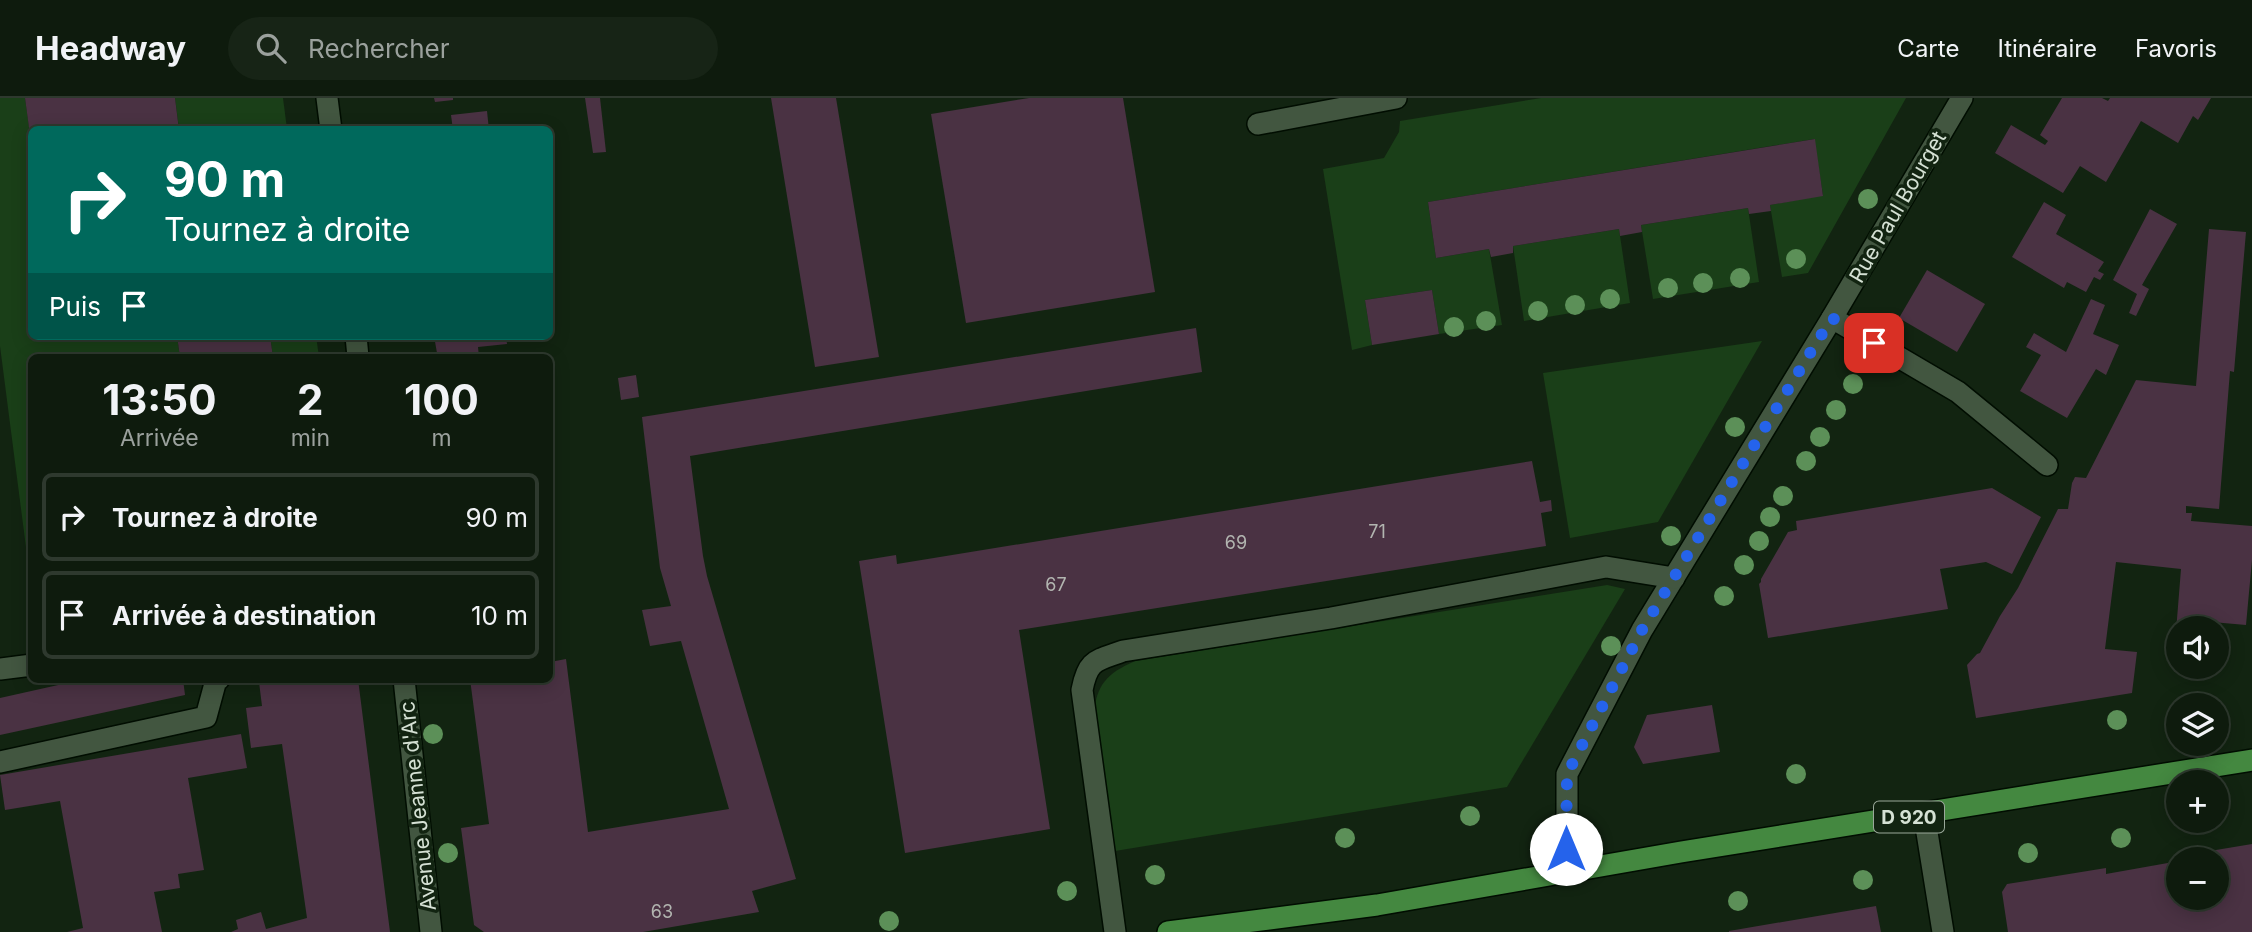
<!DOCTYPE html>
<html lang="fr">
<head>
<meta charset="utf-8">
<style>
	body { margin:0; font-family:Inter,sans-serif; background:#172416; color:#f1f3f6; height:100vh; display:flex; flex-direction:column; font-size:26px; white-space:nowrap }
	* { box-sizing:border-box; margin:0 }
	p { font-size:23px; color:#9ba19d }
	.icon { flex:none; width:38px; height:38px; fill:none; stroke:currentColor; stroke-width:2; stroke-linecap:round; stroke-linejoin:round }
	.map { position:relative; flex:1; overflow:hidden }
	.sheet { position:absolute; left:28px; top:256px; width:525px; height:329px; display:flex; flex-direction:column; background:#0e1b0d; border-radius:10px; box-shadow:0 4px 18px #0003,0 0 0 2px #2e392e }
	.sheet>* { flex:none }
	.guide { position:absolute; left:28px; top:28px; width:525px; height:214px; border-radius:10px; box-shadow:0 4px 18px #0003,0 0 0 2px #2e392e; background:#00695c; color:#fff; overflow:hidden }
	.buttons { position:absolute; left:2166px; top:518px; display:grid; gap:14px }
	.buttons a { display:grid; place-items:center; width:63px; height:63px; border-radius:50%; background:#0e1b0d; box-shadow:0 4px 18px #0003,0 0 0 2px #2e392e; font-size:35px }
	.pin { position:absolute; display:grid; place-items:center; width:60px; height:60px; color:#fff; margin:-30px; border-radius:14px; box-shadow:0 4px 10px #0006 }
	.me { position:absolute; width:77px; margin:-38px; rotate:0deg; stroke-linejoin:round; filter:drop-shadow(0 0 5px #0008) }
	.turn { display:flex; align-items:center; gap:24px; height:147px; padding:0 21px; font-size:32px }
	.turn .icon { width:91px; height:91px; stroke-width:2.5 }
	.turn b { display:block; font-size:49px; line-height:60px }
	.then { display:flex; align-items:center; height:66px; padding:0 21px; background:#0003; gap:14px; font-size:26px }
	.eta { display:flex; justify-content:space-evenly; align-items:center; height:119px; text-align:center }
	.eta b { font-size:42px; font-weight:700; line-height:49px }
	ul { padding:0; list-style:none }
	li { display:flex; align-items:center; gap:21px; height:88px; margin:0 14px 10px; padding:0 7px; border:4px solid #2e392e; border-radius:10px }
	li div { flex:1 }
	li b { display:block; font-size:26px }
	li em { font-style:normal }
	header { display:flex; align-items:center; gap:42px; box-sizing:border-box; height:98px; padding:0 35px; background:#0e1b0d; border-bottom:2px solid #2e392e }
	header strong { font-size:33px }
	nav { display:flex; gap:38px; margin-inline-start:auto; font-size:24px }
	.search { width:490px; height:63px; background:#172416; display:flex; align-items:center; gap:18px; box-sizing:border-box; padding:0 24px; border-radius:38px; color:#9ba19d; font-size:26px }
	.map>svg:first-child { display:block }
	.green { fill:#1a3f18 }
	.building { fill:#4a3243 }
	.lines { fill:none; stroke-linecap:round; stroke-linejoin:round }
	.minor-casing { stroke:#010d01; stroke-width:24 }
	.major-casing { stroke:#010d01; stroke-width:24 }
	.minor { stroke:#425640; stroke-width:21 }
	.major { stroke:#448840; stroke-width:21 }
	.tree { fill:#5c9058 }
	.route { stroke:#2563eb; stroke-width:12; stroke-dasharray:0 21.6 }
	.labels { text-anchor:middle; stroke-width:7; stroke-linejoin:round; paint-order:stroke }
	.number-label { font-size:18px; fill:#b2b5b0 }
	.shield { fill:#122411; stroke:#9aa89a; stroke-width:2 }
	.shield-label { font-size:19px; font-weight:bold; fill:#d5e1d4 }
	.street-label { font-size:21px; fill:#d5e1d4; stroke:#122411 }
</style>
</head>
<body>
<header>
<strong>Headway</strong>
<div class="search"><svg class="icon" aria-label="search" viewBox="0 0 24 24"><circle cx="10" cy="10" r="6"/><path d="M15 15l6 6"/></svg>Rechercher</div>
<nav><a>Carte</a><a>Itinéraire</a><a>Favoris</a></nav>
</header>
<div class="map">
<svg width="2252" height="834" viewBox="0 0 2252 834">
	<rect width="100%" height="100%" fill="#122411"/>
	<g class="green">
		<path d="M0 0H25L32 49V238H177L180 259H32L31 488 0 248Z"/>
		<path d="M175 0H283L287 31H179Z"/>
		<path d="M1541 0H1906L1808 175 1782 179 1770 107 1823 97 1814 41 1428 104 1436 160 1489 151 1502 227 1439 236 1432 192 1365 202 1372 247 1352 252 1323 71 1384 60 1399 34 1400 23Z"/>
		<path d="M1748 110 1759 184 1653 201 1641 127Z"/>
		<path d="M1619 131 1630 205 1524 223 1513 148Z"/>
		<path d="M270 238H316L319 259H273Z"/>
		<path d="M1762 243 1658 424 1570 440 1543 275Z"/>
		<path d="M1607 487 1625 491 1507 689 1115 753 1093 618C1097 586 1106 576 1135 563Z"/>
	</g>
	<g class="building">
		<path d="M25 0H175L179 32H32L30 37Z"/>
		<path d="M434 0H453V2L435 4Z"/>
		<path d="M585 0H600L606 54 593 55Z"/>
		<path d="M771 0H836L879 259 815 269Z"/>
		<path d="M1029 0H1123L1155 194 966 225 931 16Z"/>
		<path d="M2062 0H2102L2108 3 2110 0H2211L2198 22 2193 18 2178 45 2141 23 2106 84 2080 68 2063 95 1995 55 2011 27 2045 47 2048 43 2040 37Z"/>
		<path d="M487 13 489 32H453L451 17Z"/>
		<path d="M1815 41 1823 98 1770 107 1771 113 1749 116 1748 110 1641 127 1642 134 1620 138 1619 131 1513 148V155L1491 159 1489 151 1436 160 1428 104Z"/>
		<path d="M2044 104 2066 117 2056 136 2104 164 2098 173 2104 176 2100 182 2094 179 2086 194 2067 184 2064 190 2012 159Z"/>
		<path d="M2150 111 2177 126 2142 187 2149 191 2136 218 2129 215 2137 196 2113 182Z"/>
		<path d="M2209 131 2246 134 2234 274 2230 273 2219 411 2186 408V415H2192L2191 423 2252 428V462L2246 527 2212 524 2213 530H2179V546H2175L2181 471 2116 464 2105 551 2137 554 2132 595 1976 620 1967 567 1977 556 1980 555 2000 518 2018 490 2058 411H2068L2072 385 2075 379 2086 380 2136 282 2196 288Z"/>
		<path d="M1927 172 1985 206 1957 254 1899 220Z"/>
		<path d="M1432 192 1439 236 1372 247 1365 202Z"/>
		<path d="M2091 201 2105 207 2093 236 2119 247 2106 277 2096 271 2067 320 2020 293 2041 257 2026 249 2034 235 2066 254Z"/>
		<path d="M1196 230 1202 274 690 358 703 458 707 478 796 781 752 793 759 814 643 834H484L474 827 461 730 489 726 470 581H550V564L566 561 588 734 729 711 681 543 650 548 642 512 671 508 660 470 642 319Z"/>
		<path d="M177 238H270L273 259H180Z"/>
		<path d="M434 238H506L507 246 478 249 479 259H428V256L437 255Z"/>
		<path d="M636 277 639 299 621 302 618 280Z"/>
		<path d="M1532 363 1540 404 1551 402 1552 413 1541 415 1546 448 1019 532 1050 731 905 755 859 463 896 457 897 466Z"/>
		<path d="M1992 390 2041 419 2012 476 1986 464 1940 471 1948 511 1768 540 1759 486 1761 484V481L1788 434 1797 432 1796 423Z"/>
		<path d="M85 581H183L185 597 0 637V600Z"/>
		<path d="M274 581H358L390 834H231L238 831 236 822 261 814 266 831 307 820 282 646 251 650 246 610 262 608 259 584Z"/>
		<path d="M1712 607 1720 654 1643 666 1634 649 1647 617Z"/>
		<path d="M241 636 247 670 188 680 204 772 178 776 180 790 154 794 162 834H67L83 830 60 703 5 712 0 677Z"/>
		<path d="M2252 746V834H2008L2002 794 2007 786 2106 770V776L2179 763V800H2217V761H2181L2180 758Z"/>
		<path d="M1876 808 1881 834H1729V833Z"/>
	</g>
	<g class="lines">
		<defs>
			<g id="minor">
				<path d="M327 0 331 32"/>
				<path d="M1258 26 1396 0"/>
				<path d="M1832 220 1958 294 2047 367"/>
				<path d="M356 238 358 259"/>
				<path d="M0 571 32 567"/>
				<path d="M404 581 431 834"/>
				<path d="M0 664 206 619 216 582 219 581"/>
				<path d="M1924 716 1943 834"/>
				<path d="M1567 775V676L1642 532 1832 220 1962 0"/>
				<path d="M1115 834 1082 592C1088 561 1096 563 1123 553L1331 520 1606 469 1674 480"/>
			</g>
			<path id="major" d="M1168 834 1377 807 1681 754 2252 662"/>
		</defs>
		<use href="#minor" class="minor-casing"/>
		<use href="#major" class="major-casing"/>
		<use href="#minor" class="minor"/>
		<use href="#major" class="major"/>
	</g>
	<g class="tree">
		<circle cx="1868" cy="101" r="10"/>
		<circle cx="1796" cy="161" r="10"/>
		<circle cx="1740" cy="180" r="10"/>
		<circle cx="1703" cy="185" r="10"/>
		<circle cx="1668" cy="190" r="10"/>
		<circle cx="1610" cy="201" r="10"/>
		<circle cx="1575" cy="207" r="10"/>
		<circle cx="1538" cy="213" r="10"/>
		<circle cx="1486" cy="223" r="10"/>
		<circle cx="1454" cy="229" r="10"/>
		<circle cx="1853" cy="286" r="10"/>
		<circle cx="1836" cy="312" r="10"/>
		<circle cx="1735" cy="329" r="10"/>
		<circle cx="1820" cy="339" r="10"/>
		<circle cx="1806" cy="363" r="10"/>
		<circle cx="1783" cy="398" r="10"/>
		<circle cx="1770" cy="419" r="10"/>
		<circle cx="1671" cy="438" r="10"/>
		<circle cx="1759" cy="443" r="10"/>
		<circle cx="1744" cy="467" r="10"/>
		<circle cx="1724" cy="498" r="10"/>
		<circle cx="1611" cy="548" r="10"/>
		<circle cx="2117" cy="622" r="10"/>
		<circle cx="433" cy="636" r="10"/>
		<circle cx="1796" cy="676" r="10"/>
		<circle cx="1470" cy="718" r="10"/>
		<circle cx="1345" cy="740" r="10"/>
		<circle cx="2121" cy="740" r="10"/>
		<circle cx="448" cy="755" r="10"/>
		<circle cx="2028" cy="755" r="10"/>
		<circle cx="1155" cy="777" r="10"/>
		<circle cx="1863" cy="782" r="10"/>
		<circle cx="1067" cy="793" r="10"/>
		<circle cx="1738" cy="803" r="10"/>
		<circle cx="889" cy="823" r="10"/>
	</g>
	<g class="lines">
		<path class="route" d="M1566 751 1567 676 1642 532 1815 247 1832 220 1874 245"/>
	</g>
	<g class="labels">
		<g class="number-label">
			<text x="1377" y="440">71</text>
			<text x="1236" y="451">69</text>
			<text x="1056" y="493">67</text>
			<text x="662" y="820">63</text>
		</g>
		<rect class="shield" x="1874" y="703.5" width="70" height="31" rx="5"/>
		<g class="shield-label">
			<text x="1909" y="726">D 920</text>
		</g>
		<g class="street-label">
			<text transform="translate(1898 109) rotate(-60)" y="7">Rue Paul Bourget</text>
			<text transform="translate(418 708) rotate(-96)" y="7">Avenue Jeanne d'Arc</text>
		</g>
	</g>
</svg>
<div class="buttons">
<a><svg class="icon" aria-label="sound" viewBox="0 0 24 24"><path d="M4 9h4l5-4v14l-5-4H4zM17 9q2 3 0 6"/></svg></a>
<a><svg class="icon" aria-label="layers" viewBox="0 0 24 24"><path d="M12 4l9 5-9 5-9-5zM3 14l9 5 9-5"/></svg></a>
<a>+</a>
<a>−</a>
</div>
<div class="pin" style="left:1874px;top:245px;background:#d93025"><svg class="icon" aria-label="arrive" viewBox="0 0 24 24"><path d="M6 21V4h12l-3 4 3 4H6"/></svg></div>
<svg class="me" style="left:1566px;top:751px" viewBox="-20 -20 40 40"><circle r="19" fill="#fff"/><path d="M0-13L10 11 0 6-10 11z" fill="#2563eb"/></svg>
<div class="guide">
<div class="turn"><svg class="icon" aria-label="right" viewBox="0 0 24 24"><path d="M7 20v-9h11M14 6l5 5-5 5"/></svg><div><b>90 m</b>Tournez à droite</div></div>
<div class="then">Puis<svg class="icon" aria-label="arrive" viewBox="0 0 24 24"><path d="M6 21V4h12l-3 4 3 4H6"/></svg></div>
</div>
<section class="sheet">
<div class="eta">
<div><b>13:50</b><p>Arrivée</p></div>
<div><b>2</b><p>min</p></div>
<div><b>100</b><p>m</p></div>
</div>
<ul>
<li><svg class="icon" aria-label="right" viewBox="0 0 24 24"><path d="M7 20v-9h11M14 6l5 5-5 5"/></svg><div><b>Tournez à droite</b></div><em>90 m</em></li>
<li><svg class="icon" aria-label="arrive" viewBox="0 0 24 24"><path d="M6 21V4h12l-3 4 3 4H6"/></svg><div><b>Arrivée à destination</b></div><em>10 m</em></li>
</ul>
</section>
</div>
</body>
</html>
